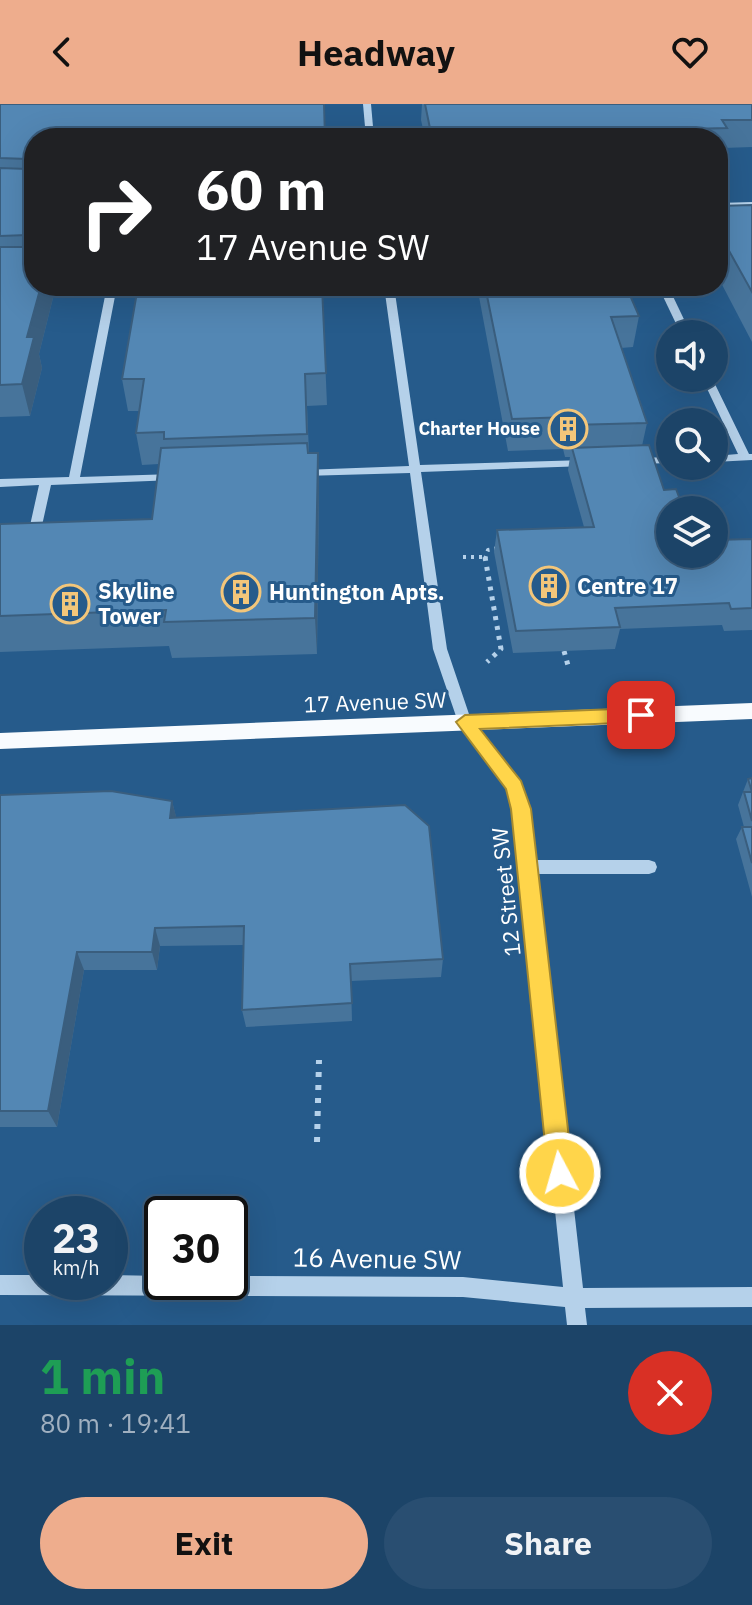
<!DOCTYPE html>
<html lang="en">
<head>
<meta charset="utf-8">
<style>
	body { margin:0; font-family:"IBM Plex Sans",sans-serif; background:#294e71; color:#f1f3f6; height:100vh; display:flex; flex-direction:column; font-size:30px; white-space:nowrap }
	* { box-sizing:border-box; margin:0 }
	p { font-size:26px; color:#a0b0c0 }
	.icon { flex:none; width:44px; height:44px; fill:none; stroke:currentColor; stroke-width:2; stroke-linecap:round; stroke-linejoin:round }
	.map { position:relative; height:1221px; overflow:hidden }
	.details { display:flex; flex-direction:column; background:#1c4468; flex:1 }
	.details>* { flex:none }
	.banner { position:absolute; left:24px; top:24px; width:704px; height:168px; border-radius:32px; box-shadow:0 8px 32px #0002,0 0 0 2px #3a5c7c; background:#202124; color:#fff; overflow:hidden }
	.fabs { position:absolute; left:656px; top:216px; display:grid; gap:16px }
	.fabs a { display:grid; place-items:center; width:72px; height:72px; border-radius:50%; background:#1c4468; box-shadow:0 8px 32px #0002,0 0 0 2px #3a5c7c; font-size:40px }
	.speed { position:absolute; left:24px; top:1092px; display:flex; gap:16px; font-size:40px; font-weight:700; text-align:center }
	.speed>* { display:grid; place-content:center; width:104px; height:104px; border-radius:50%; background:#1c4468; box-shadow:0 8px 32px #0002,0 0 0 2px #3a5c7c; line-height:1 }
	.speed small { font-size:20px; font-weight:400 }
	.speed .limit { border:4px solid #111; border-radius:12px; background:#fff; color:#111 }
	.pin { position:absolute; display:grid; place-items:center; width:68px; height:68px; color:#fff; margin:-34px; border-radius:16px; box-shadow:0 4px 12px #0006 }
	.me { position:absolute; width:88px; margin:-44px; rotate:354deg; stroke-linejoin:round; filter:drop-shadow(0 0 6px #0008) }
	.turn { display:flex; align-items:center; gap:28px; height:168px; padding:0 40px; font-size:36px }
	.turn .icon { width:104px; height:104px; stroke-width:2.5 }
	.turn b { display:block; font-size:56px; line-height:68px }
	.round { display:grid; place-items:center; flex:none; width:84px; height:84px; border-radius:42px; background:#294e71 }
	.head { display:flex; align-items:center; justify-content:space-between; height:136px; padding:0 40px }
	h1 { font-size:48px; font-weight:800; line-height:60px; color:#1e9e55 }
	.cta { display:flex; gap:16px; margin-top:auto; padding:16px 40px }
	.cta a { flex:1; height:92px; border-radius:48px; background:#eead8d; color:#111; font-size:32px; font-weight:800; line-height:92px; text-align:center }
	.cta a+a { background:#294e71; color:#f1f3f6 }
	header { display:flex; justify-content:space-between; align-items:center; height:104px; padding:0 40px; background:#eead8d; color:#111; font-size:36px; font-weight:800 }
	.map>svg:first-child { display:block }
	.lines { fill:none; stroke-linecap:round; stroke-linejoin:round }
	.path-far2 { stroke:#b5d1ea; stroke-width:4; stroke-dasharray:3 5; stroke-linecap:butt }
	.path-far1 { stroke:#b5d1ea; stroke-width:5; stroke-dasharray:4 6; stroke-linecap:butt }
	.path { stroke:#b5d1ea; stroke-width:6; stroke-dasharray:5 8; stroke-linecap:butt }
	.minor { fill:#b5d1ea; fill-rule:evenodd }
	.major { fill:#f8fbfe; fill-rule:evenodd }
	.wall { fill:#47749b }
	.shaded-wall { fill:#3a5e7e }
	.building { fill:#5387b4; stroke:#3a5e7e; stroke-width:2 }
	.route { fill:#ffd54a; stroke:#a68a30; stroke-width:2 }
	.labels { text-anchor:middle; stroke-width:6; stroke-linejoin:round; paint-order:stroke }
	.far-poi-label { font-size:18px; font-weight:bold; fill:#fff; stroke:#265b8b; text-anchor:end }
	.poi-label { font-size:22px; font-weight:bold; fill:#fff; stroke:#265b8b; text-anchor:start }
	.street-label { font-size:22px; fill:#fff; stroke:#265b8b }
	.near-street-label { font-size:26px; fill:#fff; stroke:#265b8b }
</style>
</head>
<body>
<header><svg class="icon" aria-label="back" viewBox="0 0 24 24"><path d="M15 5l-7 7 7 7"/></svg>Headway<svg class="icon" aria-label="heart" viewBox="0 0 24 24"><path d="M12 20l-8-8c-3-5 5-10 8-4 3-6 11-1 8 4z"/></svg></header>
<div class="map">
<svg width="752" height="1221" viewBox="0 0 752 1221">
	<rect width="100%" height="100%" fill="#265b8b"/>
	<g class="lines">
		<g class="path-far2">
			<path d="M463 453H485"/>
			<path d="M485 455 488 446 499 444"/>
		</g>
		<g class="path-far1">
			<path d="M485 453 501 545 487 558"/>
			<path d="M564 547 569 565"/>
		</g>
		<path class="path" d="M317 1038 319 956"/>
		<g class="minor">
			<path d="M363 0H371L374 34H366Z"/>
			<path d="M752 98V104L718 105V99Z"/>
			<path d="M107 182H117L80 373 174 370 180 373 174 376 51 381 39 435 37 438H29L27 435 39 381 0 383V375L69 373Z"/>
			<path d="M384 182H394L420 361 586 356 592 359 586 362 421 368 447 545 471 616 522 682 529 705 534 756H649L655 758 657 763 655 768 649 770H536L583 1184 752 1183V1203L585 1204 587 1221H567L565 1203 463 1193 0 1191V1171H42V1178H110V1171L162 1172V1178H230V1172L463 1173 563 1183 513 705 508 684 458 618 433 545 410 369 303 372 297 369 303 366 409 362Z"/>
			<path d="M658 182H668L691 230H681Z"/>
			<path d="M702 274H712L749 350H752V356L714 358V352L738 350Z"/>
			<path d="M670 353V359L638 360 632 357 638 354Z"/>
		</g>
		<path class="major" d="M752 599V615L0 645V629Z"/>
	</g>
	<g class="wall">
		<path d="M0 0 34 34V182H56L39 250 42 264 30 312 0 313Z"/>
		<path d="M422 0H752V43L723 44 721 52H718V34H425L421 16Z"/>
		<path d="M752 101V238L718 173V102Z"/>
		<path d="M477 182H626L639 212 633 243 621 244 647 319 642 342 670 450 752 435V526L724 527 722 521 620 525 615 545 513 549 494 448 497 426 584 423 568 366 570 353H565L563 345 508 347Z"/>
		<path d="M322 183 327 301 307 302 309 349H318L319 384 317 550 172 554 169 542 0 548V420L152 415 159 360 142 361 136 329 139 307H128L122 275 216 186Z"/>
		<path d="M752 674V793L736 735 742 723H744L738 701 748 675Z"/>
		<path d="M0 691 172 697 176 713 443 855 441 873 351 877 352 917 246 923 242 906 244 841 160 842 157 866H84L57 1023H0Z"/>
	</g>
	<g class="shaded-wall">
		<path d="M41 182H56L39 250 42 264 30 312 22 280 27 233Z"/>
		<path d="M318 349 319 384 317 550 315 514Z"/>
		<path d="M172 697 177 716 170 714Z"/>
		<path d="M155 824 160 842 157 866 152 848Z"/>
		<path d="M77 848 84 866 57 1023 48 1007Z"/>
	</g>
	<g class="building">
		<path d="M0 0H324L325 34H34V182H41L27 233H34L22 280 0 281V143H27L30 140 27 131 0 132V64L27 65 30 58 27 55 0 54Z"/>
		<path d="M425 0H752V16H722L727 24 652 26 657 34H432Z"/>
		<path d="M752 101V188L718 127V102Z"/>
		<path d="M216 182 322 183 326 269 305 270 307 330 164 335V328L136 329 144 275H122L137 188 216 186Z"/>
		<path d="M485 182H626L639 212 611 213 647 319 570 321 568 313 512 315Z"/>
		<path d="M307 339 308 349H318L315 514 164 518 166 506 0 512V420L152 415 161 344Z"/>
		<path d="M649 341 664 386 676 385 684 406H670V450H714V436L752 435V504L731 505 729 499 615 504 620 523 516 527 497 426 594 423 572 344Z"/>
		<path d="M752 674V717L744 688H752L748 675Z"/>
		<path d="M111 687 172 697 170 714 405 701 429 722 443 855 350 860 352 899 242 906 244 822 155 824 152 848H77L48 1007H0V691Z"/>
		<path d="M742 723H752V759Z"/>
	</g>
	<path class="route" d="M641 604 650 611 641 618 480 625 521 677 531 705 573 1069 569 1078 560 1082 551 1078 548 1069 511 705 506 685 456 618 465 611Z"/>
	<defs>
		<symbol id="building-ring" viewBox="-11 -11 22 22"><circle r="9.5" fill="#265b8b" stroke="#f3c67a" stroke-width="1.5"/><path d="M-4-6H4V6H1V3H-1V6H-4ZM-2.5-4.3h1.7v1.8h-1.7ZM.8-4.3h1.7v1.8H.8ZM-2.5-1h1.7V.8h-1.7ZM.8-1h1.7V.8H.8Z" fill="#f3c67a"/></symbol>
	</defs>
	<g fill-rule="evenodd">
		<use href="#building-ring" x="546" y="303" width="44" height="44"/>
		<use href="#building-ring" x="527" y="460" width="44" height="44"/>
		<use href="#building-ring" x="219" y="466" width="44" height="44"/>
		<use href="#building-ring" x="48" y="478" width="44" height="44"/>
	</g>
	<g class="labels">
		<g class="far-poi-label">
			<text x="540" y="331">Charter House</text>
		</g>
		<g class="poi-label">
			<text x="577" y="490">Centre 17</text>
			<text x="98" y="495">Skyline<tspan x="98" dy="25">Tower</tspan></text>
			<text x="269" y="496">Huntington Apts.</text>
		</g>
		<g class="street-label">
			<text transform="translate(375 598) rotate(-2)" y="8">17 Avenue SW</text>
			<text transform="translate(506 788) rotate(-96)" y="8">12 Street SW</text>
		</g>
		<g class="near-street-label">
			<text transform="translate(377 1155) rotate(1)" y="9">16 Avenue SW</text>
		</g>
	</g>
</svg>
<div class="fabs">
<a><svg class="icon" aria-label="sound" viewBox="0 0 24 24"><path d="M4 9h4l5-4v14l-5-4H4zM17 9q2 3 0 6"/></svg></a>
<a><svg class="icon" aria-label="search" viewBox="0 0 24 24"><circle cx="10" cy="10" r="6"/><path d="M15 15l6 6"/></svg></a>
<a><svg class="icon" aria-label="layers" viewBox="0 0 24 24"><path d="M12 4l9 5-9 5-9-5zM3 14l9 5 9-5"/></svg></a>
</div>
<div class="speed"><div>23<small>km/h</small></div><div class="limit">30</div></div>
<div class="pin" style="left:641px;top:611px;background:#d93025"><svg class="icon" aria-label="arrive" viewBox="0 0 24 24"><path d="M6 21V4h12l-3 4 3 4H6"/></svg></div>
<svg class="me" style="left:560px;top:1069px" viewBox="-20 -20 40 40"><circle r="17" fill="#ffd54a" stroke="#fff" stroke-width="3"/><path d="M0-11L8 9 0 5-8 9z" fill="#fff"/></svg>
<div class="banner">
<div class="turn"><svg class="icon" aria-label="right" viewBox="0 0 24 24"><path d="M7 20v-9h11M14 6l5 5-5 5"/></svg><div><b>60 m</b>17 Avenue SW</div></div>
</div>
</div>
<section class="details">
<div class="head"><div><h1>1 min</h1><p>80 m · 19:41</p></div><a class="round" style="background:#d93025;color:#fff"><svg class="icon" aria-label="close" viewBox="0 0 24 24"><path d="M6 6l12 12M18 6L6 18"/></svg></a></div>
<div class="cta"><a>Exit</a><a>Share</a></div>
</section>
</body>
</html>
